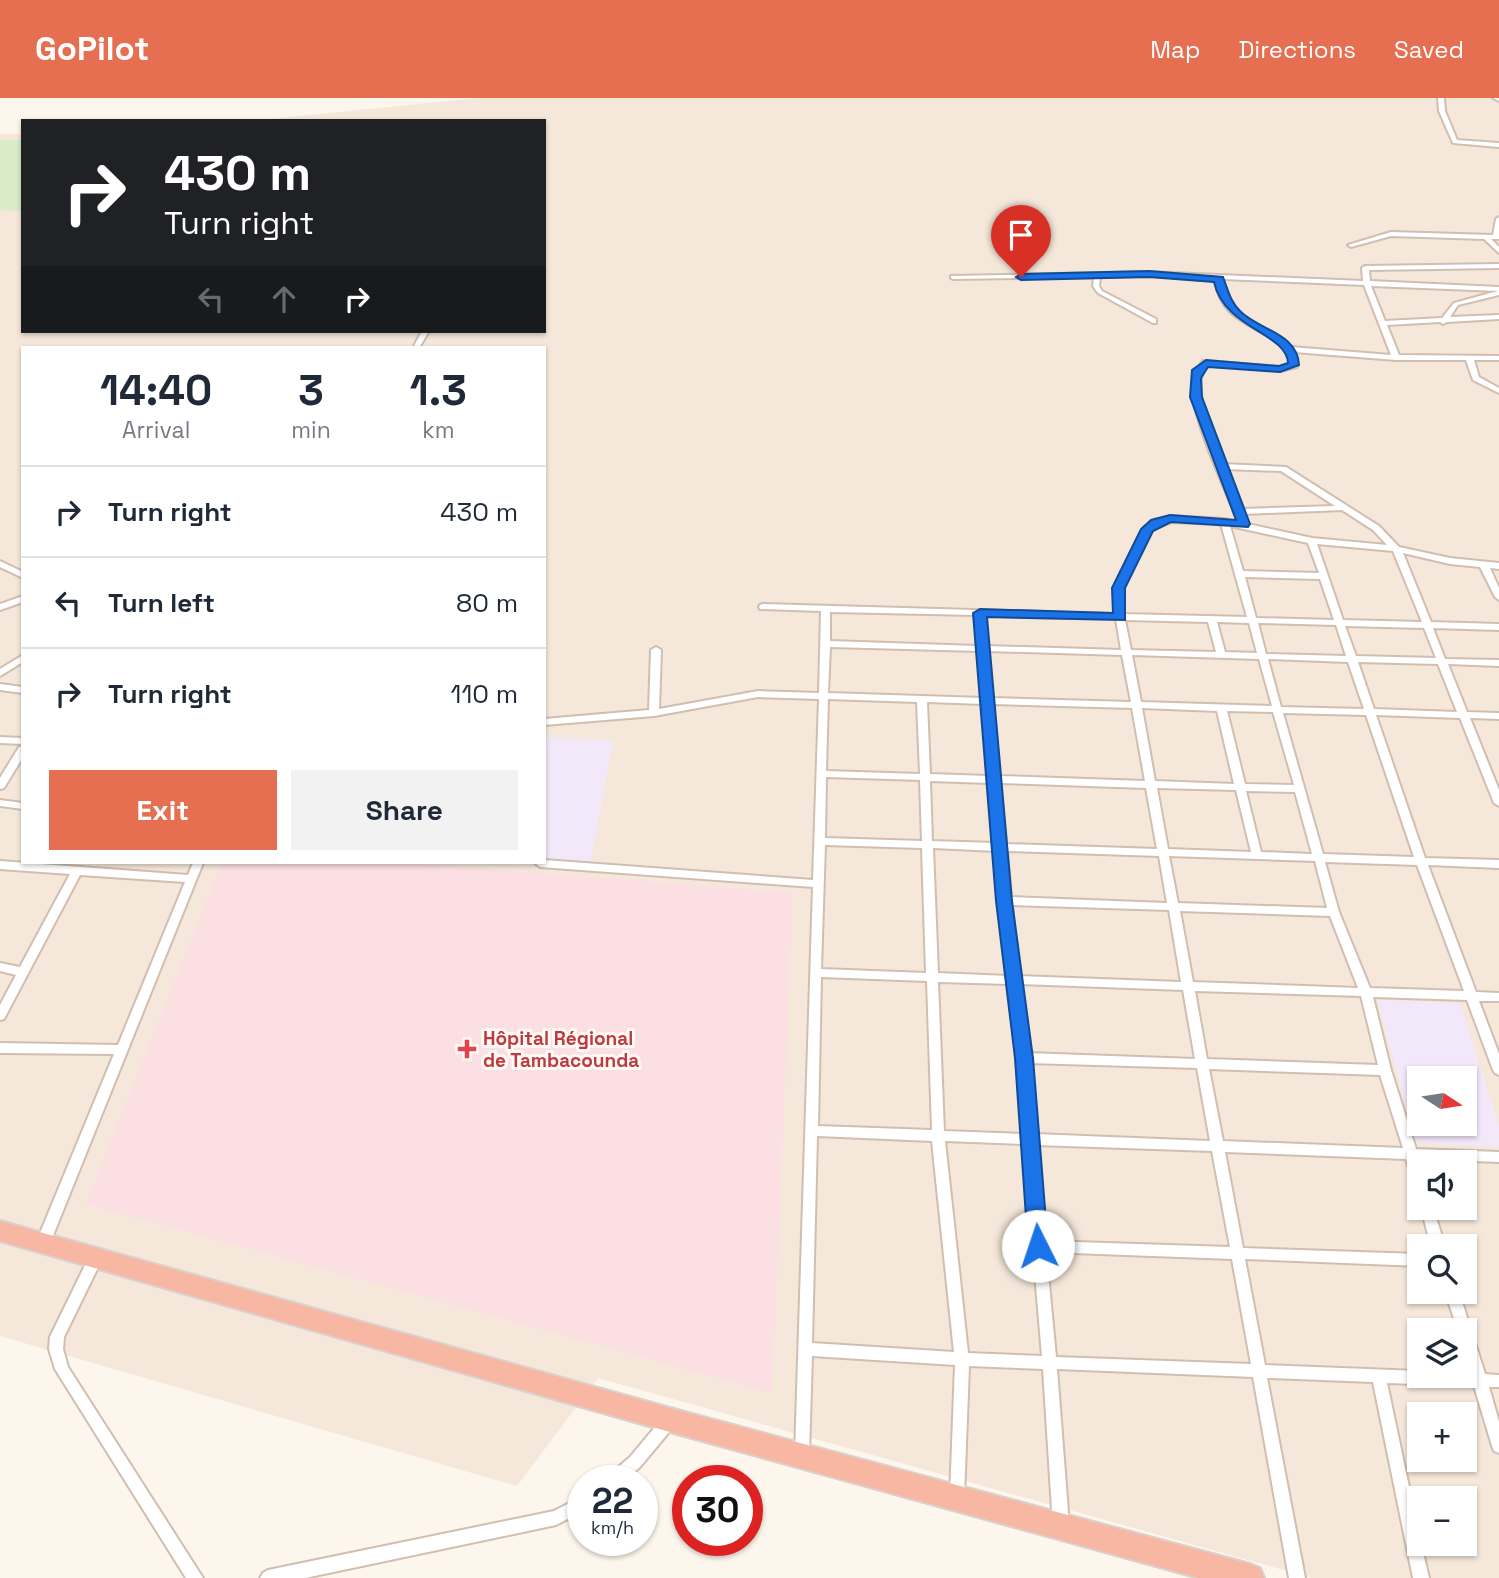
<!DOCTYPE html>
<html lang="en">
<head>
<meta charset="utf-8">
<style>
	body { margin:0; font-family:"Space Grotesk",sans-serif; background:#f2f2f3; color:#1f2937; height:100vh; display:flex; flex-direction:column; font-size:26px; white-space:nowrap }
	* { box-sizing:border-box; margin:0 }
	p { font-size:23px; color:#747a83 }
	.icon { flex:none; width:38px; height:38px; fill:none; stroke:currentColor; stroke-width:2; stroke-linecap:round; stroke-linejoin:round }
	.map { position:relative; flex:1; overflow:hidden }
	.sheet { position:absolute; left:21px; top:248px; width:525px; height:518px; display:flex; flex-direction:column; background:#fff; border-radius:0px; box-shadow:0 2px 5px #0004 }
	.sheet>* { flex:none }
	.guide { position:absolute; left:21px; top:21px; width:525px; height:214px; border-radius:0px; box-shadow:0 2px 5px #0004; background:#202124; color:#fff; overflow:hidden }
	.needle { width:46px; rotate:102deg }
	.buttons { position:absolute; left:1407px; top:968px; display:grid; gap:14px }
	.buttons a { display:grid; place-items:center; width:70px; height:70px; border-radius:0px; background:#fff; box-shadow:0 2px 5px #0004; font-size:35px }
	.speed { position:absolute; left:567px; top:1367px; display:flex; gap:14px; font-size:35px; font-weight:700; text-align:center }
	.speed>* { display:grid; place-content:center; width:91px; height:91px; border-radius:50%; background:#fff; box-shadow:0 2px 5px #0004; line-height:1 }
	.speed small { font-size:18px; font-weight:400 }
	.speed .limit { border:10px solid #d22; background:#fff; color:#111 }
	.pin { position:absolute; display:grid; place-items:center; width:60px; height:60px; color:#fff; margin:-72px -30px; border-radius:50% 50% 50% 0; rotate:-45deg; box-shadow:0 0 7px #0007 }
	.pin .icon { rotate:45deg }
	.me { position:absolute; width:77px; margin:-38px; rotate:356deg; stroke-linejoin:round; filter:drop-shadow(0 0 5px #0008) }
	.turn { display:flex; align-items:center; gap:24px; height:147px; padding:0 28px; font-size:32px }
	.turn .icon { width:91px; height:91px; stroke-width:2.5 }
	.turn b { display:block; font-size:49px; line-height:60px }
	.lanes { display:flex; align-items:center; height:66px; padding:0 28px; background:#0003; justify-content:center; gap:35px; direction:ltr }
	.lanes .off { opacity:.35 }
	.eta { display:flex; justify-content:space-evenly; align-items:center; height:119px; text-align:center }
	.eta b { font-size:42px; font-weight:600; line-height:49px }
	.primary-button { display:flex; gap:14px; margin-top:auto; padding:14px 28px }
	.primary-button a { flex:1; height:80px; border-radius:0px; background:#e76f51; color:#fff; font-size:28px; font-weight:600; line-height:80px; text-align:center }
	.primary-button a+a { background:#f2f2f3; color:#1f2937 }
	ul { padding:0; list-style:none }
	li { display:flex; align-items:center; gap:21px; height:91px; padding:0 28px; border-top:2px solid #e0e1e3 }
	li div { flex:1 }
	li b { display:block; font-size:26px }
	li em { font-style:normal }
	header { display:flex; align-items:center; gap:42px; box-sizing:border-box; height:98px; padding:0 35px; background:#e76f51; color:#fff }
	header strong { font-size:33px }
	nav { display:flex; gap:38px; margin-inline-start:auto; font-size:24px }
	.map>svg:first-child { display:block }
	.residential { fill:#f5e8da; fill-rule:evenodd }
	.education { fill:#f3e8fa; fill-rule:evenodd }
	.medical { fill:#fbdfe3 }
	.green { fill:#d8ecc9 }
	.lines { fill:none; stroke-linecap:round; stroke-linejoin:round }
	.street-casing { stroke:#d1beb0; stroke-width:4 }
	.highway-casing { stroke:#dad1cd; stroke-width:4 }
	.street { fill:#fff; fill-rule:evenodd }
	.highway { fill:#f7b7a3; fill-rule:evenodd }
	.route { fill:#1a73e8; stroke:#114b97; stroke-width:2 }
	.health-dot { fill:#e0444e; stroke:#fffaf3; stroke-width:2.5 }
	.labels { text-anchor:middle; stroke-width:6; stroke-linejoin:round; paint-order:stroke }
	.health-label { font-size:19px; font-weight:bold; fill:#be3a42; stroke:#fffaf3; text-anchor:start }
</style>
</head>
<body>
<header>
<strong>GoPilot</strong>
<nav><a>Map</a><a>Directions</a><a>Saved</a></nav>
</header>
<div class="map">
<svg width="1499" height="1480" viewBox="0 0 1499 1480">
	<rect width="100%" height="100%" fill="#fdf6ec"/>
	<path class="residential" d="M478 0H1499V1480H1312L598 1280 517 1388 0 1238V36H23V233H544V23H249ZM23 250H544V765H23ZM1419 980H1465V1026H1419ZM1419 1064H1465V1110H1419ZM1419 1148H1465V1194H1419ZM1419 1232H1465V1278H1419ZM1419 1316H1465V1362H1419ZM1419 1400H1465V1446H1419Z"/>
	<g class="education">
		<path d="M544 639 613 643 590 767 544 761Z"/>
		<path d="M1377 902 1460 905 1499 1028V1049L1416 1045ZM1419 980H1465V1026H1419Z"/>
	</g>
	<path class="medical" d="M222 765H410L793 795 772 1295 86 1106Z"/>
	<path class="green" d="M0 42H23V113L0 112Z"/>
	<g class="lines">
		<defs>
			<g id="street">
				<path d="M1438 0H1444L1445 13 1457 42 1499 45V49L1453 45 1439 13Z"/>
				<path d="M1493 0H1499V3Z"/>
				<path d="M1499 119V141H1491L1499 149V155L1484 141 1391 138 1351 149 1348 147 1391 134 1493 137 1496 121Z"/>
				<path d="M1499 166V170L1369 172 1370 183 1499 189V197L1458 207 1450 219 1499 217V221L1447 224 1443 226 1440 224 1387 227 1399 257 1499 258V262H1474L1479 279 1499 290V295L1473 282 1466 262H1396L1294 254 1298 267 1297 269 1280 273 1208 267C1207 269 1202 275 1202 277 1195 299 1214 344 1222 366L1286 369 1379 428 1399 449 1450 460 1499 465V471L1490 470 1499 490V502L1495 499 1480 469 1450 466 1403 455 1431 524 1499 526V532L1433 530 1445 561 1499 562V568L1448 566 1467 614 1499 615V621L1470 620 1499 692V708L1494 705 1460 620 1376 617 1425 760 1499 762V770L1428 767 1476 894 1499 895V903H1479L1499 956V977L1495 975 1493 972 1467 902 1373 899 1391 972 1416 1051 1499 1054V1064L1419 1061V1087L1414 1086 1406 1061 1225 1054 1243 1150 1419 1156V1168L1245 1161 1265 1267 1419 1273V1278H1465V1275H1471L1465 1255V1232H1458L1445 1194H1459L1485 1276 1499 1277V1289H1489L1499 1324V1355L1494 1353 1492 1348 1474 1288 1387 1285 1419 1436V1446H1421L1429 1480H1413L1373 1284 1267 1280 1305 1480H1289L1253 1279 1057 1271 1069 1427 1066 1432 1061 1434 1056 1432 1053 1427 1043 1271 969 1268 964 1399 962 1404 957 1406 952 1404 950 1399 955 1267 812 1258 809 1356 807 1361 802 1363 797 1361 795 1356 813 789 540 769 535 765H544V762L813 782 819 601 758 599 654 618 544 627V621L649 612 651 552 656 549 661 552 659 611 758 593 819 595 821 513 760 511 759 509 760 507 763 506 1115 516 1114 490 1144 429 1170 418 1225 421 1239 425C1226 392 1185 310 1194 277 1196 272 1200 267 1203 263H1206L1280 269 1290 266C1283 225 1219 236 1216 181L1149 178 1100 179 1099 188 1102 193 1156 221V225H1153L1098 195 1093 188 1094 179 953 181 951 180V178L1149 174 1363 183 1362 170 1365 168ZM1222 181 1364 187 1391 257 1291 249C1275 231 1247 228 1233 207 1227 199 1225 190 1222 181ZM1371 188 1498 193 1454 205 1442 220 1385 223ZM1224 371 1281 373 1335 408 1242 411ZM1342 412 1373 432 1387 447 1312 440 1248 426 1244 416ZM1171 424 1221 426 1247 519 1124 516 1122 490 1150 433ZM1230 428 1308 445 1319 475 1243 473ZM1317 446 1393 453 1422 524 1343 522ZM1245 479 1320 481 1334 522 1256 520ZM830 514 976 517 978 548 830 543ZM985 518 1116 521 1121 552 987 548ZM1125 522 1208 524 1216 554 1131 552ZM1217 524 1249 525 1257 555 1225 554ZM1258 525 1336 527 1346 558 1266 556ZM1345 528 1424 530 1436 560 1356 558ZM830 549 979 553 983 600 828 595ZM988 553 1122 557 1131 604 992 600ZM1132 557 1259 561 1272 608 1141 604ZM1268 561 1348 564 1364 611 1281 609ZM1358 564 1438 566 1457 614 1374 611ZM828 601 917 604 920 676 826 673ZM927 604 983 606 989 678 930 676ZM993 606 1132 610 1145 683 1000 678ZM1142 610 1217 613 1234 686 1155 683ZM1227 613 1273 614 1294 687 1245 686ZM1283 615 1366 617 1414 759 1323 756ZM826 679 920 682 922 743 825 740ZM930 683 990 685 996 745 932 743ZM1000 685 1146 690 1157 751 1006 746ZM1157 690 1236 692 1251 754 1168 751ZM1246 693 1295 694 1312 756 1261 754ZM825 747 922 750 926 875 821 871ZM933 750 996 753 1001 800 999 803 1001 806 1008 878 938 875ZM1007 753 1159 758 1167 805 1011 799ZM1169 758 1315 763 1327 810 1178 805ZM1325 764 1417 767 1464 893 1370 890 1339 814ZM1012 807 1169 812 1181 884 1019 878ZM1180 813 1330 818 1358 890 1193 884ZM821 879 927 883 932 1032 818 1028ZM938 884 1009 886 1023 1036 944 1033ZM1020 886 1183 892 1195 961 1027 955ZM1195 893 1361 898 1378 967 1207 961ZM1028 965 1197 970 1210 1043 1035 1036ZM1209 971 1380 977 1403 1050 1223 1043ZM817 1038 932 1043 954 1254 812 1245ZM945 1043 1024 1046 1042 1258 968 1255ZM1036 1047 1212 1053 1230 1149 1045 1143ZM1046 1154 1232 1161 1251 1266 1056 1259Z"/>
				<path d="M422 233H429L419 250H413Z"/>
				<path d="M0 463 23 474V480L0 469Z"/>
				<path d="M23 498V504L0 512V506Z"/>
				<path d="M23 557V564L0 578V571Z"/>
				<path d="M0 586 23 589V595L0 592Z"/>
				<path d="M0 639 23 640V646L0 645Z"/>
				<path d="M23 648V659L4 690 0 691V680L19 649Z"/>
				<path d="M0 702 23 705V711L0 708Z"/>
				<path d="M0 763 188 777 193 765H203L50 1145 48 1149 43 1151 38 1149 36 1145 114 956 0 955V945L118 947 185 784 80 777 4 921 0 922V907L16 877 0 873V865L20 869 70 776 0 771Z"/>
				<path d="M1421 1110H1433L1445 1148H1431Z"/>
				<path d="M96 1153 101 1155 103 1159 64 1239 63 1251 68 1269 203 1480H186L55 1271 49 1251 50 1239 91 1155Z"/>
				<path d="M670 1315 675 1317 677 1322 675 1327 640 1369 624 1382H607L609 1377 630 1359 665 1317Z"/>
				<path d="M583 1398V1413L556 1427 305 1480H260L263 1475 268 1472 554 1413Z"/>
			</g>
			<path id="highway" d="M0 1123 670 1310 1250 1466 1260 1470 1264 1480H1199L670 1334 0 1143Z"/>
		</defs>
		<use href="#street" class="street-casing"/>
		<use href="#highway" class="highway-casing"/>
		<use href="#street" class="street"/>
		<use href="#highway" class="highway"/>
	</g>
	<path class="route" d="M1149 173 1223 179C1228 192 1230 203 1240 213 1258 232 1298 235 1299 267L1280 274 1208 269 1201 280 1202 299 1250 426 1248 429 1171 424 1153 433 1125 490V522L987 519 1012 803 1033 960 1048 1148 1045 1154 1038 1156 1031 1154 1028 1148 1015 960 996 803 973 515 980 511 1113 515 1112 490 1141 431 1151 422 1170 417 1236 422 1190 299 1192 272 1206 262 1279 268 1288 265C1287 235 1224 231 1214 184L1149 179 1021 182 1016 179 1021 176Z"/>
	<path class="health-dot" d="M463.5 940.5h7v7h7v7h-7v7h-7v-7h-7v-7h7z"/>
	<g class="labels">
		<g class="health-label">
			<text x="483" y="947">Hôpital Régional<tspan x="483" dy="22">de Tambacounda</tspan></text>
		</g>
	</g>
</svg>
<div class="buttons">
<a><svg class="needle" viewBox="-14 -14 28 28"><path d="M0-13l5 13h-10z" fill="#e53935"/><path d="M0 13l5-13h-10z" fill="#747a83"/></svg></a>
<a><svg class="icon" aria-label="sound" viewBox="0 0 24 24"><path d="M4 9h4l5-4v14l-5-4H4zM17 9q2 3 0 6"/></svg></a>
<a><svg class="icon" aria-label="search" viewBox="0 0 24 24"><circle cx="10" cy="10" r="6"/><path d="M15 15l6 6"/></svg></a>
<a><svg class="icon" aria-label="layers" viewBox="0 0 24 24"><path d="M12 4l9 5-9 5-9-5zM3 14l9 5 9-5"/></svg></a>
<a>+</a>
<a>−</a>
</div>
<div class="speed"><div>22<small>km/h</small></div><div class="limit">30</div></div>
<div class="pin" style="left:1021px;top:179px;background:#d93025"><svg class="icon" aria-label="arrive" viewBox="0 0 24 24"><path d="M6 21V4h12l-3 4 3 4H6"/></svg></div>
<svg class="me" style="left:1038px;top:1148px" viewBox="-20 -20 40 40"><circle r="19" fill="#fff"/><path d="M0-13L10 11 0 6-10 11z" fill="#1a73e8"/></svg>
<div class="guide">
<div class="turn"><svg class="icon" aria-label="right" viewBox="0 0 24 24"><path d="M7 20v-9h11M14 6l5 5-5 5"/></svg><div><b>430 m</b>Turn right</div></div>
<div class="lanes"><svg class="icon off" aria-label="left" viewBox="0 0 24 24"><path d="M17 20v-9H6M10 6l-5 5 5 5"/></svg><svg class="icon off" aria-label="ahead" viewBox="0 0 24 24"><path d="M12 20V5M6 11l6-6 6 6"/></svg><svg class="icon" aria-label="right" viewBox="0 0 24 24"><path d="M7 20v-9h11M14 6l5 5-5 5"/></svg></div>
</div>
<section class="sheet">
<div class="eta">
<div><b>14:40</b><p>Arrival</p></div>
<div><b>3</b><p>min</p></div>
<div><b>1.3</b><p>km</p></div>
</div>
<ul>
<li><svg class="icon" aria-label="right" viewBox="0 0 24 24"><path d="M7 20v-9h11M14 6l5 5-5 5"/></svg><div><b>Turn right</b></div><em>430 m</em></li>
<li><svg class="icon" aria-label="left" viewBox="0 0 24 24"><path d="M17 20v-9H6M10 6l-5 5 5 5"/></svg><div><b>Turn left</b></div><em>80 m</em></li>
<li><svg class="icon" aria-label="right" viewBox="0 0 24 24"><path d="M7 20v-9h11M14 6l5 5-5 5"/></svg><div><b>Turn right</b></div><em>110 m</em></li>
</ul>
<div class="primary-button"><a>Exit</a><a>Share</a></div>
</section>
</div>
</body>
</html>
